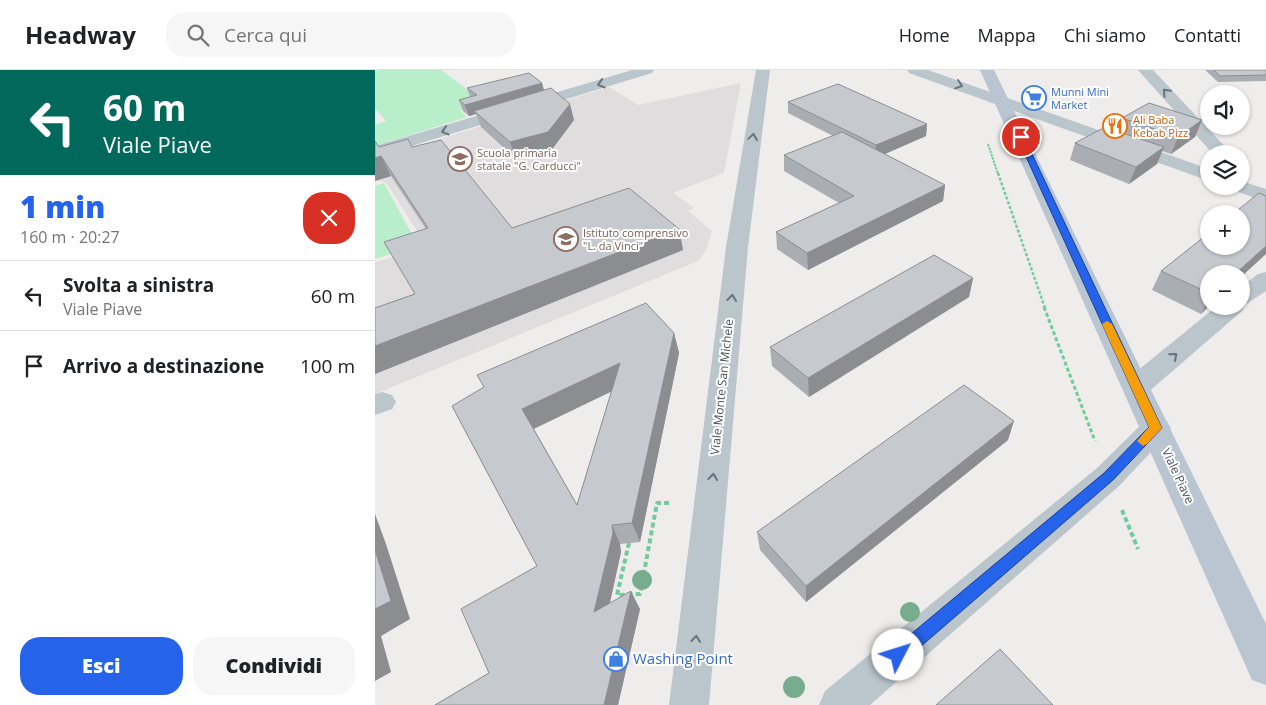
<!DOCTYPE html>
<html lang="it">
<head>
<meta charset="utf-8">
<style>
	body { margin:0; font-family:"Open Sans",sans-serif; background:#f6f6f6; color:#202124; height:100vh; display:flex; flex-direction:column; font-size:19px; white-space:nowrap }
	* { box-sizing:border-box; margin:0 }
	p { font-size:16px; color:#757577 }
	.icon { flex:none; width:28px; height:28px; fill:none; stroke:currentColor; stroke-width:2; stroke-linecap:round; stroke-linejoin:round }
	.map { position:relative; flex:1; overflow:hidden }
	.side { display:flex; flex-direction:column; background:#fff; width:375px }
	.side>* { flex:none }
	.banner { background:#00695c; color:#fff; overflow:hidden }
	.tools { position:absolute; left:825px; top:15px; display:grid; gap:10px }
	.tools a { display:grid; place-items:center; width:50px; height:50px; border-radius:50%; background:#fff; box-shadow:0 1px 4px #0004; font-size:25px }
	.pin { position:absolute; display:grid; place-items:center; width:42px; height:42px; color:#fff; margin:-21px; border:2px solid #fff; border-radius:50%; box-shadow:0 1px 5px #0007 }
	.me { position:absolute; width:55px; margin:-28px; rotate:50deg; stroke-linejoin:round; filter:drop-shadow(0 0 4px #0008) }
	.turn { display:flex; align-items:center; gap:18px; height:105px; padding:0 20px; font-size:22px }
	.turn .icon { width:65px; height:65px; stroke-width:2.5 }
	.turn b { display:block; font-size:35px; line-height:42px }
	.round { display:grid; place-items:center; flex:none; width:52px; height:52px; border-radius:20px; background:#f6f6f6 }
	.headline { display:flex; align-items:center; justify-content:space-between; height:85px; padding:0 20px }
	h1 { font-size:30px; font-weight:800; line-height:38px; color:#2563eb }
	.button { display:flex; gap:10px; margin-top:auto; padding:10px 20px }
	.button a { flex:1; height:58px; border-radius:20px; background:#2563eb; color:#fff; font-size:20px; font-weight:800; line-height:58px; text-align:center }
	.button a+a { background:#f6f6f6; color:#202124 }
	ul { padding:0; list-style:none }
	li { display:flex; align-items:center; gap:15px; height:70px; padding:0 20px; border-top:1px solid #e0e0e0 }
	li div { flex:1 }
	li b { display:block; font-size:19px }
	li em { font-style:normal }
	header { display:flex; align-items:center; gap:30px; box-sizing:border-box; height:70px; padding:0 25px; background:#fff; border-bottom:1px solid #e0e0e0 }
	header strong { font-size:24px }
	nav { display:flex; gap:28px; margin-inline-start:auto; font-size:18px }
	.search { width:350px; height:45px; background:#f6f6f6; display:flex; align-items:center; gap:12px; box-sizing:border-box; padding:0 18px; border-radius:20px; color:#757577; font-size:19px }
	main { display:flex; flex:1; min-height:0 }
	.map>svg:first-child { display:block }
	.education { fill:#e0ddde }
	.green { fill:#b8eeca }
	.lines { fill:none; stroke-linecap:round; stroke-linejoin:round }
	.path-far3 { stroke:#70cc9a; stroke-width:2; stroke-dasharray:2.5 1; stroke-linecap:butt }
	.path-far2 { stroke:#70cc9a; stroke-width:2.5; stroke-dasharray:3 2; stroke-linecap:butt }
	.path-far1 { stroke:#70cc9a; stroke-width:3; stroke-dasharray:4 2.5; stroke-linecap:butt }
	.path { stroke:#70cc9a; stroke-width:4; stroke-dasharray:5 3; stroke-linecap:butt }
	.street { fill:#bac5cc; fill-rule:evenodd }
	.secondary { fill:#b9c6d1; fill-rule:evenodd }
	.tree { fill:#77ad8e }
	.wall { fill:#aaaeb2; fill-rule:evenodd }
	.shaded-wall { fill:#8b8d91 }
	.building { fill:#c6cacf; stroke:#8b8d91; fill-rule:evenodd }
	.oneway { stroke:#67747c }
	.route { fill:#2563eb; stroke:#184099 }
	.slow { fill:#f59e0b }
	.labels { text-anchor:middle; stroke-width:4; stroke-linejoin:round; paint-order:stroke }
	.far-shop-label { font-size:11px; fill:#366cbe; stroke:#fff; text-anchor:start }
	.far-food-label { font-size:11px; fill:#c56008; stroke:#fff; text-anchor:start }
	.far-education-label { font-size:11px; fill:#785e54; stroke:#fff; text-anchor:start }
	.street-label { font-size:12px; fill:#445159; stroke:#fff }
	.near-shop-label { font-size:15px; fill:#366cbe; stroke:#fff; text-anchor:start }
</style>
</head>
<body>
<header>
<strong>Headway</strong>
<div class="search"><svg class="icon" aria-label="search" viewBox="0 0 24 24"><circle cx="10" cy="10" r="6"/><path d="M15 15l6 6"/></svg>Cerca qui</div>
<nav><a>Home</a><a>Mappa</a><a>Chi siamo</a><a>Contatti</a></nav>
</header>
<main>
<section class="side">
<div class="banner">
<div class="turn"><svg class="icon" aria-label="left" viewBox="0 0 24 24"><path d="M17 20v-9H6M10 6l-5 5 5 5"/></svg><div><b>60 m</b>Viale Piave</div></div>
</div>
<div class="headline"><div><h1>1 min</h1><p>160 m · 20:27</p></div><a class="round" style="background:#d93025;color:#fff"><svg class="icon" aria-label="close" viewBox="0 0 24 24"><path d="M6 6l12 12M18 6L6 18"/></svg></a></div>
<ul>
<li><svg class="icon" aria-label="left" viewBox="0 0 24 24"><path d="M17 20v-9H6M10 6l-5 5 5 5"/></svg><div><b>Svolta a sinistra</b><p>Viale Piave</p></div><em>60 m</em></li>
<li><svg class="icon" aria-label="arrive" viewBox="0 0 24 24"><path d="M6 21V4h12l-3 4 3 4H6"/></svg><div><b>Arrivo a destinazione</b></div><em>100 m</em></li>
</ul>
<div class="button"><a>Esci</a><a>Condividi</a></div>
</section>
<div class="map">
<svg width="891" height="635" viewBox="0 0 891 635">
	<rect width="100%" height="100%" fill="#efecec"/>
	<path class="education" d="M366 13 349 103 298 123 319 138 313 141 337 161 331 180 323 191 0 324V192L53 178 12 114 4 110 0 89 234 17 263 35Z"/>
	<g class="green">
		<path d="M5 0H66L101 26V36L85 40 92 47 0 76V55L11 51 0 38V1Z"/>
		<path d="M9 113 43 175 0 189V116Z"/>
	</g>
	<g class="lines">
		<path class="path-far3" d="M613 74 623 104"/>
		<path class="path-far2" d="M623 103 670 238"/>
		<path class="path-far1" d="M669 237 720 371"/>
		<g class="path">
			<path d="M747 440 763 479"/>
			<path d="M254 473 242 525 265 524 282 433H295"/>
		</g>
		<g class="street">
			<path d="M257 0H279L277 3 0 87V76Z"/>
			<path d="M381 0H395L373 177 334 635H294L351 177Z"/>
			<path d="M532 0H553L834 99V111L534 3Z"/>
			<path d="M763 0H778L857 84H838Z"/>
			<path d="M866 111 891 119V132L858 120 856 116H866Z"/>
			<path d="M891 202V221L870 235 867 241 771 324 761 327 751 324 747 317 751 310 842 236H866V217L883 204Z"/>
			<path d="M7 322 17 325 21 332 17 339 0 345V324Z"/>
			<path d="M781 347 791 350 796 358 791 366 744 416 495 635H444L450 621 722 398 771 350Z"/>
		</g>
		<path class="secondary" d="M605 0H619L891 554V615L877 610Z"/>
	</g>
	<g class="tree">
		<circle cx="267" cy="510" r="10"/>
		<circle cx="535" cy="542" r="10"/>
		<circle cx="419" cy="617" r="11"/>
	</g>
	<g class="wall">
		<path d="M830 0H891V11L843 12Z"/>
		<path d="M167 13 169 21 199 50 178 78 141 89 106 57 101 44 94 46 88 41 84 30 95 27 92 18Z"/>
		<path d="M413 32 552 54 551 66 509 84 570 115 568 131 433 200 402 179 401 162 464 133 409 101V85L458 66 413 43Z"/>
		<path d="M747 48 827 50 820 67 796 84 787 81 782 94 754 114 695 90 700 73 742 61Z"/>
		<path d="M4 77H37L137 158 304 159 308 180 0 304V238L39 224 51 159 16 106 0 111Z"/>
		<path d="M786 201 834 204V236L826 244 777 220Z"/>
		<path d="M598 208 594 227 434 327 397 296 395 277Z"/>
		<path d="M299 263 304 283 265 472 245 474 246 482 235 533 265 539 243 635H60L114 603 162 496 77 336ZM237 321 202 435 159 359Z"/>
		<path d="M633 370 431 532 385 480 382 462Z"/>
	</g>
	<g class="shaded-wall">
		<path d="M167 13 170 24 99 41 101 44 94 46 90 35Z"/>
		<path d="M195 34 199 50 178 78 141 89 135 72Z"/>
		<path d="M827 50 820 67 796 84 803 67Z"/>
		<path d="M552 54 551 66 501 88V75Z"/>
		<path d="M789 77 782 94 754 114 761 97Z"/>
		<path d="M6 86 16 106 0 111V88Z"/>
		<path d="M570 115 568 131 433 200 432 183Z"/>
		<path d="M304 159 308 180 0 304V276Z"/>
		<path d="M891 176V184L866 207V204H860Z"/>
		<path d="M598 208 594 227 434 327 433 308Z"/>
		<path d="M834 229V236L826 244Z"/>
		<path d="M299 263 304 283 265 472 257 453Z"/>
		<path d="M245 293 252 314 158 359 147 339Z"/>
		<path d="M639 351 633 370 431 532V516Z"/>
		<path d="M0 444 11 474 35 549 6 566 16 602 0 611Z"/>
		<path d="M237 455 245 474 246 482 229 559 219 542Z"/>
		<path d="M256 521 265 539 243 635H229Z"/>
	</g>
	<g class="building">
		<path d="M839 0H891V5L845 6Z"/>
		<path d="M154 3 167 13 90 35 84 30 102 25 92 18Z"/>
		<path d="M463 14 552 54 501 75 413 32Z"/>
		<path d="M176 18 195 34 173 62 135 72 99 41Z"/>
		<path d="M774 33 827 50 803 67 747 48Z"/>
		<path d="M730 57 789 77 761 97 700 73Z"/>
		<path d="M467 62 570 115 432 183 401 162 479 126 409 85Z"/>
		<path d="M33 69 37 77 66 70 137 158 254 118 304 159 0 276V238L40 224 9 172 53 158 6 86 0 88V71L4 77Z"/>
		<path d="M884 123 891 126V176L860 204H834V223L786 201 834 163V176H866V144H858Z"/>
		<path d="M559 185 598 208 433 308 395 277Z"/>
		<path d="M271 233 299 263 257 453 237 455 238 463 219 542 256 521 229 635H60L114 603 86 539 162 496 77 336 109 317 102 305ZM245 293 202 435 147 339Z"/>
		<path d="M589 315 639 351 431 516 382 462Z"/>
		<path d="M0 480 16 531 0 539Z"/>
		<path d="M625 579 678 635H561Z"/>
	</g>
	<defs><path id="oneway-chevron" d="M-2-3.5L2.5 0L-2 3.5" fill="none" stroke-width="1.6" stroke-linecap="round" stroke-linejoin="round" transform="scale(1.25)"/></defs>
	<g class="oneway">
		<use href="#oneway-chevron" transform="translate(226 14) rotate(163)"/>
		<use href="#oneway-chevron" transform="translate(584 15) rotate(19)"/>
		<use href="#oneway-chevron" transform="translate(791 22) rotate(-133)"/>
		<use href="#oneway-chevron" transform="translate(70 61) rotate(163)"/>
		<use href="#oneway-chevron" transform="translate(378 67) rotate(-82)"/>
		<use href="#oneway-chevron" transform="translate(357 228) rotate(-84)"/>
		<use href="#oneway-chevron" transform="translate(799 286) rotate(-40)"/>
		<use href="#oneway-chevron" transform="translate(338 407) rotate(-84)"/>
		<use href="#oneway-chevron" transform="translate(321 569) rotate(-84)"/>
	</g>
	<path class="route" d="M646 65 649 67 787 358 738 410 529 591 523 593 518 591 515 585 518 579 729 403 774 357 642 67Z"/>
	<path class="slow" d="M732 251 737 254 787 358 772 374 768 376 762 371 774 357 727 254Z"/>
	<defs>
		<symbol id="supermarket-ring" viewBox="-11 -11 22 22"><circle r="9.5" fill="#fff" stroke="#3f7fe0" stroke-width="1.5"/><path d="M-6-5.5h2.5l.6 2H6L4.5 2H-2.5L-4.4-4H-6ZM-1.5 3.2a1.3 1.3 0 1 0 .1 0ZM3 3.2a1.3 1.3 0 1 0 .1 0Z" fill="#3f7fe0"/></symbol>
		<symbol id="restaurant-ring" viewBox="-11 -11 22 22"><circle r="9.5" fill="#fff" stroke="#e8710a" stroke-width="1.5"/><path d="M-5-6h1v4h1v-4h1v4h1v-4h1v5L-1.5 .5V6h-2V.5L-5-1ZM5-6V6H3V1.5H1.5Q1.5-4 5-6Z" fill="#e8710a"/></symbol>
		<symbol id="school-ring" viewBox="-11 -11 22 22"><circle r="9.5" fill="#fff" stroke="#8d6e63" stroke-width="1.5"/><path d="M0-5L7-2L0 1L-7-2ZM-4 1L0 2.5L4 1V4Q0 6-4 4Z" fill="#8d6e63"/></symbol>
		<symbol id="shop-ring" viewBox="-11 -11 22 22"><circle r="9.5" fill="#fff" stroke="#3f7fe0" stroke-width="1.5"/><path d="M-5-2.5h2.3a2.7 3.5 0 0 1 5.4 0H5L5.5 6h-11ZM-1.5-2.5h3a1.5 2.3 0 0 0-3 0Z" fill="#3f7fe0"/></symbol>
	</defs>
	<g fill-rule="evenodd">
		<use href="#supermarket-ring" x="645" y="14" width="28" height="28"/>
		<use href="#restaurant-ring" x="726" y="42" width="28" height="28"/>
		<use href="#school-ring" x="71" y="75" width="28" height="28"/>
		<use href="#school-ring" x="177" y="155" width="28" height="28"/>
		<use href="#shop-ring" x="227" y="575" width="28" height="28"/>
	</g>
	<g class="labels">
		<g class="far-shop-label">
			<text x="676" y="26">Munni Mini<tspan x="676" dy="13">Market</tspan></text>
		</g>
		<g class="far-food-label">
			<text x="758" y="54">Ali Baba<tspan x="758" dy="13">Kebab Pizz</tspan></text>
		</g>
		<g class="far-education-label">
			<text x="102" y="87">Scuola primaria<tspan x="102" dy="13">statale "G. Carducci"</tspan></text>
			<text x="208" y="167">Istituto comprensivo<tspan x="208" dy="13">"L. da Vinci"</tspan></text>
		</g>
		<g class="street-label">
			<text transform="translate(347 317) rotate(-84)" y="4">Viale Monte San Michele</text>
			<text transform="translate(803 406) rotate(65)" y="4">Viale Piave</text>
		</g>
		<g class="near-shop-label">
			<text x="258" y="594">Washing Point</text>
		</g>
	</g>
</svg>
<div class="tools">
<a><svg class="icon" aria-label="sound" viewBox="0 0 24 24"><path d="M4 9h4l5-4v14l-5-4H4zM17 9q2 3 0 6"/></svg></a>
<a><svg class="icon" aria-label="layers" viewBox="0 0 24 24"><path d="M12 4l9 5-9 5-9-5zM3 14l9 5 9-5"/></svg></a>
<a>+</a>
<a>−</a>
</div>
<div class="pin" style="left:646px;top:67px;background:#d93025"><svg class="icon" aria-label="arrive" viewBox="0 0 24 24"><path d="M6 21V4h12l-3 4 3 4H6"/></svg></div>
<svg class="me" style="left:523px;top:585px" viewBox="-20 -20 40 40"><circle r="19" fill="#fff"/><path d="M0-13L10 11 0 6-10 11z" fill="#2563eb"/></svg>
</div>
</main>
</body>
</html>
